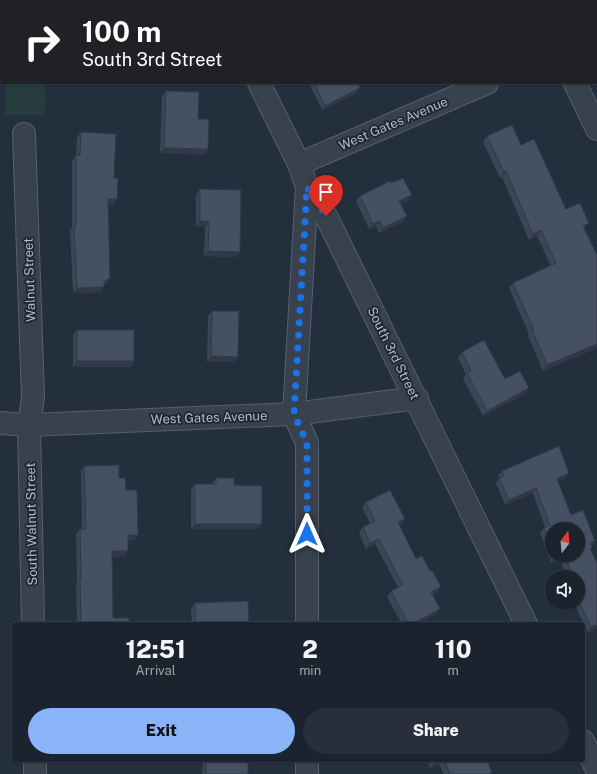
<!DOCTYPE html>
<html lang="en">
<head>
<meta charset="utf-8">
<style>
	body { margin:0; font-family:"Public Sans",sans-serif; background:#282f3a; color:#f1f3f6; height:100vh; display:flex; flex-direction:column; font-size:15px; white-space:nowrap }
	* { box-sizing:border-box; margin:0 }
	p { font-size:13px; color:#a0a4aa }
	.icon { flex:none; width:22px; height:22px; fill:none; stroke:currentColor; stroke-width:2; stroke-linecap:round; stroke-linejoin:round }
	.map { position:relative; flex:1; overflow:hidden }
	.details { position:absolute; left:12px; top:622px; width:573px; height:140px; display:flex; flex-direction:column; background:#1b232e; border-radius:4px; box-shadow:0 1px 3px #0004,0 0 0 1px #39404a }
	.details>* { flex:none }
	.banner { position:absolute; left:0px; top:0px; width:597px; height:84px; box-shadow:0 1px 3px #0004,0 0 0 1px #39404a; background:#202124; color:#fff; overflow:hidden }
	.needle { width:26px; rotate:16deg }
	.fabs { position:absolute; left:545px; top:522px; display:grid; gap:8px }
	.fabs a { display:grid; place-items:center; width:40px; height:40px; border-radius:50%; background:#1b232e; box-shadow:0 1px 3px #0004,0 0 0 1px #39404a; font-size:20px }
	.pin { position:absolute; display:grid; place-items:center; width:34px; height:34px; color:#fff; margin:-41px -17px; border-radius:50% 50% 50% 0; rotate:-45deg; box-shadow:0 0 4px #0007 }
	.pin .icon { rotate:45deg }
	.me { position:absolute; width:44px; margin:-22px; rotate:0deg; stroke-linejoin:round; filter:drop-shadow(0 0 3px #0008) }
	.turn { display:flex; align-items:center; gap:14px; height:84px; padding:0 16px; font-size:18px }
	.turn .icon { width:52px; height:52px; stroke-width:2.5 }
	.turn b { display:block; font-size:28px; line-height:34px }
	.eta { display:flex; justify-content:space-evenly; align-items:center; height:68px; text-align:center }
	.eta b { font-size:24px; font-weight:800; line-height:28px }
	.action { display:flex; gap:8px; margin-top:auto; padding:8px 16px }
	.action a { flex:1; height:46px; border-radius:24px; background:#8ab4f8; color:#111; font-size:16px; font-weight:800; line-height:46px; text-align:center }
	.action a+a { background:#282f3a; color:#f1f3f6 }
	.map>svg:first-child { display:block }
	.green { fill:#263c3f }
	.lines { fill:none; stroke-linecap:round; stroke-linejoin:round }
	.street-casing { stroke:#565f6c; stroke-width:24 }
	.street { stroke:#38414e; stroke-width:22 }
	.wall { fill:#3b4654; fill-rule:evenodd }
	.shaded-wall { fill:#303945 }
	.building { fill:#455162; stroke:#303945 }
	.route { stroke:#1a73e8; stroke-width:7; stroke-dasharray:0 12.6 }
	.labels { text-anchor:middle; stroke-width:3.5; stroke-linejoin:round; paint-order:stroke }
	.street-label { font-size:13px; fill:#b4bcc9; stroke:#1d2633 }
</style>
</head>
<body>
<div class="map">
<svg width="597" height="774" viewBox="0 0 597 774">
	<rect width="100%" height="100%" fill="#242f3e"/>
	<path class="green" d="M6 83H46L45 115H5Z"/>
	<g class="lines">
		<defs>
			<g id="street">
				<path d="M21 0V1"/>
				<path d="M219 0 220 1"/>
				<path d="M533 0 534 1"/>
				<path d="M596 32H597"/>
				<path d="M259 83 299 164 307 187 326 216 526 624"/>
				<path d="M575 83 597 129"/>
				<path d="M24 134 33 397 29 425 33 624"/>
				<path d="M299 164 487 83"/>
				<path d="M307 187 294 414 307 443V624"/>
				<path d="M0 423 29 425 294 414 417 398"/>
				<path d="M583 741 597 770"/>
				<path d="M35 760V774"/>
				<path d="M307 774V760"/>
			</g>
		</defs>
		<use href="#street" class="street-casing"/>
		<use href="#street" class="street"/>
	</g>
	<g class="wall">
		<path d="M264 0H307L308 1H264Z"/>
		<path d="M309 83H358L357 93 322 110Z"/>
		<path d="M166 91 198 119 208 149 204 155 160 153 162 96Z"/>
		<path d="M81 132 114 178 117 199 113 205 108 204 110 278 106 284 104 285V287L100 292 73 293 70 230 72 228V161L76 155 77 138Z"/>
		<path d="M487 136 521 145 566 209 585 228 584 229 597 255V348L543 371 528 336 529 334 509 288 513 283 551 266 537 236 529 240 502 177 500 178 483 142Z"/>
		<path d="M391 183 408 201 401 204 403 222 379 233 376 226 369 229 356 201 360 196Z"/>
		<path d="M200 189 236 257 204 256 205 227H196V195Z"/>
		<path d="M212 311 238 357 234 362H207L208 316Z"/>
		<path d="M77 330 134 361 131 367H73V335Z"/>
		<path d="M462 352 525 394 483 416 463 379 466 374 458 358Z"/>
		<path d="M84 466 119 478 126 490 138 535 134 540H128L124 556 112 557 113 618 129 624H77L76 585 77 583 76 534 80 529H82L81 471Z"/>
		<path d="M502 471 566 478 558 482 571 515 595 541 592 546 591 550 597 563V628L588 633 574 603H578V577H568L560 560 551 563 540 533 544 528 545 527 533 493 505 505 496 483 499 478 498 476ZM552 529 578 555H552Z"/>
		<path d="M216 478 234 485 262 524 258 529H191V490L195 484H212V483Z"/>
		<path d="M366 502 401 524 400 525 416 559 430 571 441 587 437 592 433 595 436 614 418 624H402L387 597 391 591 398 587 375 544 366 549 359 533 363 527 370 524 362 507Z"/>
		<path d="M195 603 249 624H255H192L191 609Z"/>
		<path d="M203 760H248V774H202Z"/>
		<path d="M426 760H487L492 772 491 774H444L439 764 430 768Z"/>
	</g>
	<g class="shaded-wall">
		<path d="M360 88 357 93 322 110 325 106Z"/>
		<path d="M164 148 208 149 204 155 160 153Z"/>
		<path d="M506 171 502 177 500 178 504 172Z"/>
		<path d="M412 195 408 201 395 206 399 201Z"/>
		<path d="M108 199H117L113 205 104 204Z"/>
		<path d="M407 216 403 222 379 233 383 228Z"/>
		<path d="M200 221 209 222 205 227H196Z"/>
		<path d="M380 221 376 226 369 229 373 224Z"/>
		<path d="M589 223 585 228 579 231 583 226Z"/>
		<path d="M541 230 537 236 529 240 533 234Z"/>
		<path d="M208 251 240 252 236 257 204 256Z"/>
		<path d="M110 278 106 284 102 287H104L100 292 73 293 77 288 104 282Z"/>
		<path d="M597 344V348L543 371 547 365Z"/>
		<path d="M211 356 238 357 234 362H207Z"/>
		<path d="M77 361H134L131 367H73Z"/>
		<path d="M529 388 525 394 483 416 487 411Z"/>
		<path d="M569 473 566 478 553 484 557 479Z"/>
		<path d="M536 488 533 493 505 505 509 500Z"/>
		<path d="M405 519 401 524 394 527 398 522Z"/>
		<path d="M195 524H262L258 529H191Z"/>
		<path d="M128 535H138L134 540 124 541Z"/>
		<path d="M379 539 375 544 366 549 370 543Z"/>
		<path d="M595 541 591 546 590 543Z"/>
		<path d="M112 551H128L124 556 108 557Z"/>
		<path d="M562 555H563L560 560 551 563 555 557Z"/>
		<path d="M441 587 437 592 427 598 431 592Z"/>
		<path d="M440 609 436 614 418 624H412Z"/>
		<path d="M597 625V628L588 633 591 627Z"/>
		<path d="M439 760H442L439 764 430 768 434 763Z"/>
	</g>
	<g class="building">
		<rect x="72" y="0" width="35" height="1"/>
		<path d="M270 0H307L308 1H270Z"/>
		<path d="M314 83H358L360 88 325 106Z"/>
		<path d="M166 91 199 92 198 119H209L208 149 164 148Z"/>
		<path d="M512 125 521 145 534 139 566 209 580 203 589 223 583 226 597 255V344L547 365 532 330H534L513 283 556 263 541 230 533 234 506 171 504 172 487 136Z"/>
		<path d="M81 132 116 134 114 178H118L117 199H108L110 278 104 282V287L77 288 74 225H76V155H80Z"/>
		<path d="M403 178 412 195 399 201 407 216 383 228 380 221 373 224 360 196 390 181 391 183Z"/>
		<path d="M200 189 241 190 240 252 208 251 209 222 200 221Z"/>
		<path d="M212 311H239L238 357 211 356Z"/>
		<rect x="77" y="330" width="57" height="31"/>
		<path d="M484 340 505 379 520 371 529 388 487 411 467 373 471 371 462 352Z"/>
		<path d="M559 446 569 473 557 479 571 515 583 510 595 541 590 543 592 548H590L597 563V625L591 627 578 599V594L581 592 578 586V577H574L564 555H578V529H552V550L544 528 550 525 536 488 509 500 499 478 504 476 502 471Z"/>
		<path d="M119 465V478H125L126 490H137L138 535H128V551H112L113 618H129V624H81L80 579H81L80 529H86L84 466Z"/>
		<path d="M216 478H234V485L262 486V524H195V484H216Z"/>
		<path d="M390 490 405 519 398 522 416 559 422 556 430 571 432 570 441 587 431 592 440 609 412 624H409L391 591 403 585 379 539 370 543 363 527 375 521 366 502Z"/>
		<path d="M554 555H562L555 557Z"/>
		<path d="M248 601 249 624 255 623V624H196L195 603Z"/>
		<rect x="206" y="760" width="42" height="14"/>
		<path d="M432 760H439L434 763Z"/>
		<path d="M444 760H487L492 772 488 774H450Z"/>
	</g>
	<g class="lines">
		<path class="route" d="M307 534V443L294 414 307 187 326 216"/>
	</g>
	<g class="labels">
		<g class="street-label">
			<text transform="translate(393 123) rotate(-23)" y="5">West Gates Avenue</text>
			<text transform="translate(29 280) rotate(-92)" y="5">Walnut Street</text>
			<text transform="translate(394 353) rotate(64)" y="5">South 3rd Street</text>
			<text transform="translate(209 417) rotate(-2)" y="5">West Gates Avenue</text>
			<text transform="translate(31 524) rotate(-91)" y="5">South Walnut Street</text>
		</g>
	</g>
</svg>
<div class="fabs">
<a><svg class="needle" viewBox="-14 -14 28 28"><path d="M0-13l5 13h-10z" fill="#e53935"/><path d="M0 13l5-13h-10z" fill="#a0a4aa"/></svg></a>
<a><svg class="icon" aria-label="sound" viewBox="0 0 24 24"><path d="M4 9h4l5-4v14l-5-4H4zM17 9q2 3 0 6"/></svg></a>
</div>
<div class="pin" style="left:326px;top:216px;background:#d93025"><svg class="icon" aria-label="arrive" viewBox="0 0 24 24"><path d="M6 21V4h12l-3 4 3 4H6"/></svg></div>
<svg class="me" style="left:307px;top:534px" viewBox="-20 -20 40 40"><path d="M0-17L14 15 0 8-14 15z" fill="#1a73e8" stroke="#fff" stroke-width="4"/></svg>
<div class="banner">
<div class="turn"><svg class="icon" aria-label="right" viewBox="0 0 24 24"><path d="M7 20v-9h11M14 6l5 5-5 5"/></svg><div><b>100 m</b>South 3rd Street</div></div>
</div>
<section class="details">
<div class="eta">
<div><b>12:51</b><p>Arrival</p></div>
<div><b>2</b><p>min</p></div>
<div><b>110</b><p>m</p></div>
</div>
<div class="action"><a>Exit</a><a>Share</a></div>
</section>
</div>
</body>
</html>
